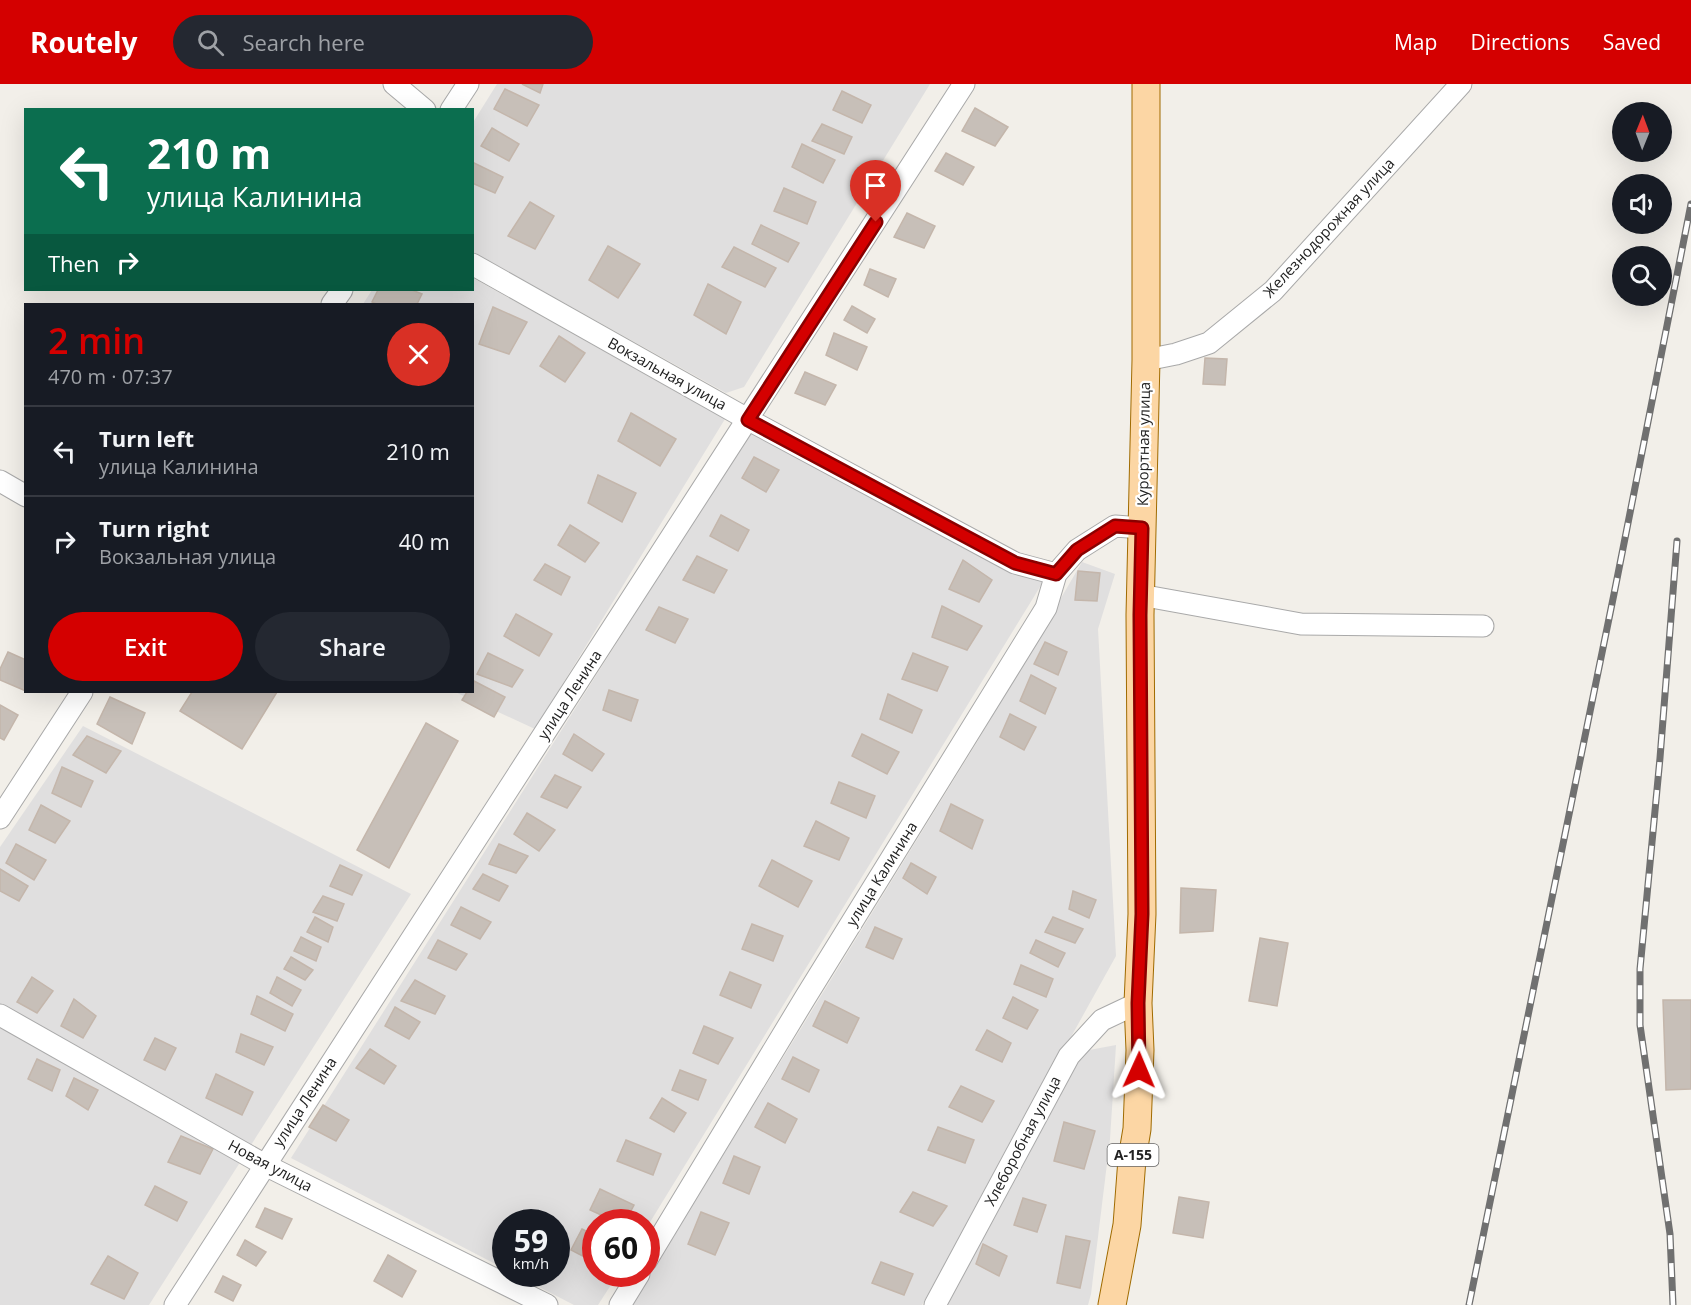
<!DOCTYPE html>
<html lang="en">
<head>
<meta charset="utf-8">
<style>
	body { margin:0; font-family:"Open Sans",sans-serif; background:#242831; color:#f1f3f6; height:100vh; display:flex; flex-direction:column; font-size:22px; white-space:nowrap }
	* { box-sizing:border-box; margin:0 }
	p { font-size:20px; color:#9ea1a6 }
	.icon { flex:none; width:33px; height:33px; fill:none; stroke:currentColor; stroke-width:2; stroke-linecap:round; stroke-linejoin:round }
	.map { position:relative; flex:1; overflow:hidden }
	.drawer { position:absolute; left:24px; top:219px; width:450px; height:390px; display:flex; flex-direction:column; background:#171b24; border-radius:0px; box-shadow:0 6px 24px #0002 }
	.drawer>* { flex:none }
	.banner { position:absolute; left:24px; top:24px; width:450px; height:183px; border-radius:0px; box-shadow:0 6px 24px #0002; background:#0b6e4f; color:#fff; overflow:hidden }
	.needle { width:39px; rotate:1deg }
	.buttons { position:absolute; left:1612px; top:18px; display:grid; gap:12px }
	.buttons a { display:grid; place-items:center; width:60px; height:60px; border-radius:50%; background:#171b24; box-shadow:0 6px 24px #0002; font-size:30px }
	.speed { position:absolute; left:492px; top:1125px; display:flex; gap:12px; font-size:30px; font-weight:700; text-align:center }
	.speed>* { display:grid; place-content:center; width:78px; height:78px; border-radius:50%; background:#171b24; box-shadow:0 6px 24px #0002; line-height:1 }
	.speed small { font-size:15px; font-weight:400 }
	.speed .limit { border:9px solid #d22; background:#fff; color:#111 }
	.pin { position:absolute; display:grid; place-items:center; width:51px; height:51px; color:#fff; margin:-62px -26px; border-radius:50% 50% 50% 0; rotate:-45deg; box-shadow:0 0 6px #0007 }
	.pin .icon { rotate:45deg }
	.me { position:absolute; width:66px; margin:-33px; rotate:1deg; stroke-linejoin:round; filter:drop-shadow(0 0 4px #0008) }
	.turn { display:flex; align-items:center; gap:21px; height:126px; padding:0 24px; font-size:27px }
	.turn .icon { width:78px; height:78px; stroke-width:2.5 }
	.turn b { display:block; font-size:42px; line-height:51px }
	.then { display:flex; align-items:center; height:57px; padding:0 24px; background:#0003; gap:12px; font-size:22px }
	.round { display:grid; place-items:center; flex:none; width:63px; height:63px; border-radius:32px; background:#242831 }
	.headline { display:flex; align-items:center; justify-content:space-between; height:102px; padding:0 24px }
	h1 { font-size:36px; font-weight:600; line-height:45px; color:#d40000 }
	.cta { display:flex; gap:12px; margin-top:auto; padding:12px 24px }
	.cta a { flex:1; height:69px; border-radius:36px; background:#d40000; color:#fff; font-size:24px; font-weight:600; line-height:69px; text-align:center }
	.cta a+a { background:#242831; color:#f1f3f6 }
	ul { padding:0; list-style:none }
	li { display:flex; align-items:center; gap:18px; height:90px; padding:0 24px; border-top:2px solid #363941 }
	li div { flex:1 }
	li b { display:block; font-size:22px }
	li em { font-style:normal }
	header { display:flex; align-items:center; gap:36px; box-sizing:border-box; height:84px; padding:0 30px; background:#d40000; color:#fff }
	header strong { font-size:28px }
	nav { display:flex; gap:33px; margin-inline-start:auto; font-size:21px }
	.search { width:420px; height:54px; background:#242831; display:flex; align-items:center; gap:15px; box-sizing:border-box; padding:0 21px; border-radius:33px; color:#9ea1a6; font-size:22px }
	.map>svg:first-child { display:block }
	.residential { fill:#e0dfdf }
	.building { fill:#c7bfb8; stroke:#c4b6ab; stroke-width:1.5 }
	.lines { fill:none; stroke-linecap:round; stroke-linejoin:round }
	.minor-casing { stroke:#a9a9a9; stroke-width:23 }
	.major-casing { stroke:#a06b00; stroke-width:29 }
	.minor { stroke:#fff; stroke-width:21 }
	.major { stroke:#fcd6a4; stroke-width:27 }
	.rail-casing { stroke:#707070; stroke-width:7 }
	.rail { stroke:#fff; stroke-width:4.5; stroke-dasharray:14; stroke-linecap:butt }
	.route-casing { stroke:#8a0000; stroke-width:15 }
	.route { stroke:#d40000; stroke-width:10 }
	.labels { text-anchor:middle; stroke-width:4.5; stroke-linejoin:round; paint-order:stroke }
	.shield { fill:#fff; stroke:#646464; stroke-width:1.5 }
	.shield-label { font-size:14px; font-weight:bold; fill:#222 }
	.street-label { font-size:15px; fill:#222; stroke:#fff }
</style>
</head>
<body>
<header>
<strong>Routely</strong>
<div class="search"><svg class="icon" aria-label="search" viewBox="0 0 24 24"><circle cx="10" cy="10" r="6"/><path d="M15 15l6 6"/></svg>Search here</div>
<nav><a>Map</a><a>Directions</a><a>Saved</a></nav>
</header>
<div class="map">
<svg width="1691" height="1221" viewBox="0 0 1691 1221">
	<rect width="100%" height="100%" fill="#f2efe9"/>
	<g class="residential">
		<path d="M497 0H930L744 303 726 309 473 168 472 40Z"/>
		<path d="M473 194 725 335 535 645 455 608H472V220H363L372 206H472Z"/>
		<path d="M750 348 1043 498 647 1143 646 1138H596V1190H618L598 1221H574L514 1190H556V1138H506L505 1185 291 1074Z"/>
		<path d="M1082 478 1115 490 1098 545 1116 872 922 1221H631L977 658Z"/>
		<path d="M83 642 411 810 149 1221H0V763Z"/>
		<path d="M1116 961 1110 1055 1091 1210 1088 1221H946L1008 1103 1084 967Z"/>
	</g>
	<g class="building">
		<path d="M522 0H543L540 9Z"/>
		<path d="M505 5 539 21 527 42 494 25Z"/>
		<path d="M842 7 871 21 862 39 833 26Z"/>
		<path d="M975 24 1008 43 995 62 962 47Z"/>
		<path d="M822 40 852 53 844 70 812 57Z"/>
		<path d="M492 44 519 60 509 77 481 62Z"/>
		<path d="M802 60 835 76 823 99 792 83Z"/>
		<path d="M946 69 974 83 963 101 935 87Z"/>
		<path d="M472 78 503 93 495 109 472 99Z"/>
		<path d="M784 104 816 118 807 140 774 127Z"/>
		<path d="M530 118 554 132 535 165 508 152Z"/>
		<path d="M907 129 935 142 924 164 894 153Z"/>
		<path d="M761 141 799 159 788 178 752 160Z"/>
		<path d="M608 162 640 180 618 214 589 196Z"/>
		<path d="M734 163 776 184 765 203 722 183Z"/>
		<path d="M870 185 896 195 888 213 864 201Z"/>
		<path d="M708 200 741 218 726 250 694 231Z"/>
		<path d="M378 206H412L422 210 417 220H376L372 218Z"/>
		<path d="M852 222 875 235 867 249 844 236Z"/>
		<path d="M493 223 527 238 509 270 479 260Z"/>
		<path d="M834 249 867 263 857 286 826 271Z"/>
		<path d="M559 252 585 269 565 298 540 282Z"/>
		<path d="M1205 274 1227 275 1225 301 1203 300Z"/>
		<path d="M805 288 836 301 825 321 795 309Z"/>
		<path d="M631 329 676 355 660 382 618 357Z"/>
		<path d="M754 373 779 386 766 408 742 394Z"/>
		<path d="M598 391 636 409 622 438 588 419Z"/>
		<path d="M721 431 749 446 738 467 710 452Z"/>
		<path d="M570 441 599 459 585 478 558 461Z"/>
		<path d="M697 472 727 486 714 509 683 496Z"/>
		<path d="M963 476 992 496 979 518 949 505Z"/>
		<path d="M545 480 570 493 561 511 534 496Z"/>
		<path d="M1078 487 1100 489 1097 517 1075 516Z"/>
		<path d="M942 522 982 542 967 566 932 553Z"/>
		<path d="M659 523 688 535 675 559 646 546Z"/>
		<path d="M516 530 552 550 539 572 504 552Z"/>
		<path d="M1045 558 1067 568 1058 591 1034 580Z"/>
		<path d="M8 568 26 576V607L0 596V585Z"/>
		<path d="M488 569 523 586 512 603 477 590Z"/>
		<path d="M913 569 948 583 937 607 902 595Z"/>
		<path d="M1031 591 1056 604 1045 630 1020 617Z"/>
		<path d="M474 597 505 613 494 633 462 616 467 608H472Z"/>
		<path d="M609 606 638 616 631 637 603 626Z"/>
		<path d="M192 608H277L242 665 180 627Z"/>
		<path d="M888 610 922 626 912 649 880 635Z"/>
		<path d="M110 613 145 629 132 660 97 640Z"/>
		<path d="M0 621 18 631 4 656 0 654Z"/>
		<path d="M1010 630 1036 643 1024 666 1000 653Z"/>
		<path d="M426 639 458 657 389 784 357 766Z"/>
		<path d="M574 650 604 670 592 687 563 670Z"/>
		<path d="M862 650 899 668 887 690 852 672Z"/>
		<path d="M87 652 121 667 106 689 73 671Z"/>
		<path d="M62 683 93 697 81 723 52 709Z"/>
		<path d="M555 691 581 703 567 724 541 713Z"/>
		<path d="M839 698 875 712 866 734 831 719Z"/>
		<path d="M951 720 983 736 972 765 940 747Z"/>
		<path d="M41 721 70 737 55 759 29 746Z"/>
		<path d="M527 729 555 746 539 767 514 750Z"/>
		<path d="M816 737 849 754 839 776 804 762Z"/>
		<path d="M16 760 46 776 34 796 6 779Z"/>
		<path d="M499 760 528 772 516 789 489 780Z"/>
		<path d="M772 776 812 797 798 823 759 802Z"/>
		<path d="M911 779 936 793 927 810 903 794Z"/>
		<path d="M340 781 362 791 352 811 330 802Z"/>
		<path d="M0 785 28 802 19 817 0 807Z"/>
		<path d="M483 790 508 802 499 817 473 805Z"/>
		<path d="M1181 804 1216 806 1213 847 1180 849Z"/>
		<path d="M1073 807 1096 816 1089 834 1069 825Z"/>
		<path d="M323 812 344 820 337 837 313 828Z"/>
		<path d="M461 823 491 838 480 855 451 841Z"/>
		<path d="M315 833 333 843 328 858 307 848Z"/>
		<path d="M1053 833 1083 845 1075 859 1045 848Z"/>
		<path d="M752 840 783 852 773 877 742 865Z"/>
		<path d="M875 843 902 855 893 875 866 863Z"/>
		<path d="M301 853 321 863 316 877 294 867Z"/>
		<path d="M1260 854 1288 859 1277 922 1249 917Z"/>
		<path d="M438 856 467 870 456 886 428 874Z"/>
		<path d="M1036 856 1065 869 1058 883 1030 869Z"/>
		<path d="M291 873 313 886 305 896 284 885Z"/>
		<path d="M1021 881 1053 895 1046 913 1014 900Z"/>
		<path d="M730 888 761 901 751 924 720 911Z"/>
		<path d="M32 893 53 907 37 929 17 918Z"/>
		<path d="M277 893 301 906 292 922 270 909Z"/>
		<path d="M415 896 445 912 435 930 401 917Z"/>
		<path d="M257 912 293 930 285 947 251 930Z"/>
		<path d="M1013 913 1038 926 1027 945 1003 934Z"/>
		<path d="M74 915 96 932 83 954 61 942Z"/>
		<path d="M1663 916H1691V1005L1666 1006Z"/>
		<path d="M825 917 859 934 847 959 813 942Z"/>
		<path d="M395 923 420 938 409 955 385 942Z"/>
		<path d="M704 942 733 954 718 980 693 969Z"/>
		<path d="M987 946 1011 959 1002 978 976 966Z"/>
		<path d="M241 950 273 963 264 981 236 968Z"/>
		<path d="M155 954 176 964 165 986 144 976Z"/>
		<path d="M370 965 396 982 384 1000 356 984Z"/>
		<path d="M793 973 819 986 809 1008 782 995Z"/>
		<path d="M37 975 60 986 52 1007 28 995Z"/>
		<path d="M680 986 706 996 698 1016 672 1006Z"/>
		<path d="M216 990 253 1008 242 1031 206 1014Z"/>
		<path d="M74 994 98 1006 88 1026 66 1012Z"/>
		<path d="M961 1002 994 1017 982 1038 949 1023Z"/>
		<path d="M662 1014 686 1029 674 1048 650 1034Z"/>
		<path d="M768 1019 797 1035 785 1059 755 1043Z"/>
		<path d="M323 1021 349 1036 336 1057 309 1043Z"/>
		<path d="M1064 1038 1095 1047 1084 1085 1054 1077Z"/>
		<path d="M938 1043 974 1056 965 1079 928 1066Z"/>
		<path d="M181 1052 213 1065 200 1090 168 1078Z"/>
		<path d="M626 1056 661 1070 653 1091 617 1077Z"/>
		<path d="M734 1072 760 1083 749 1110 723 1099Z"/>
		<path d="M155 1102 187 1118 177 1137 145 1121Z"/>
		<path d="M600 1105 634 1121 625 1138H616L590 1126Z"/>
		<path d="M913 1108 947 1122 933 1142 900 1128Z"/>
		<path d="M1179 1113 1209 1118 1203 1154 1173 1149Z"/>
		<path d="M1023 1114 1046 1121 1037 1148 1014 1141Z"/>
		<path d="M265 1124 292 1135 282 1155 256 1143Z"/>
		<path d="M701 1128 729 1139 715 1171 688 1160Z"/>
		<path d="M582 1145 596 1152V1179L571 1166Z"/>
		<path d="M1066 1152 1090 1157 1080 1204 1057 1199Z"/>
		<path d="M245 1156 266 1168 256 1182 237 1171Z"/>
		<path d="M983 1160 1007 1172 999 1192 976 1180Z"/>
		<path d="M388 1171 416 1187 402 1213 374 1197Z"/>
		<path d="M108 1172 138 1189 124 1215 91 1200Z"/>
		<path d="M881 1178 913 1190 904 1211 872 1199Z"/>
		<path d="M223 1192 241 1201 233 1217 215 1208Z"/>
	</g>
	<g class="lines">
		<defs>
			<g id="minor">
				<path d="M394 0 425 26"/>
				<path d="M451 26 468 0"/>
				<path d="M472 180 749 336 1015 479 1056 490"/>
				<path d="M332 220 342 206"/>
				<path d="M1146 276 1176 270 1209 259 1273 207 1461 0"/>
				<path d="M0 397 26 412"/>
				<path d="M1140 511 1301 540 1483 542"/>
				<path d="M0 734 82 608"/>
				<path d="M0 931 265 1081 547 1221"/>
				<path d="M646 1177 805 914 1046 524 1056 490 1077 466 1115 442 1142 444"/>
				<path d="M175 1221 964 0"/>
				<path d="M620 1221 639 1190"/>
				<path d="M935 1221 1069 972 1102 936 1138 919"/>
			</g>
			<path id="major" d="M1112 1221 1127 1141 1132 1075 1137 1045 1140 966 1138 919 1142 830 1140 531 1146 276V0"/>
		</defs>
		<use href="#minor" class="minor-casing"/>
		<use href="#major" class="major-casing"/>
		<use href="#minor" class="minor"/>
		<use href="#major" class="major"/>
		<defs>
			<g id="rail">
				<path d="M1469 1221 1614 510 1691 120"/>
				<path d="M1673 1221 1670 1150 1640 941V885L1660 674 1677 457"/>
			</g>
		</defs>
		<use href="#rail" class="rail-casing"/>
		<use href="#rail" class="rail"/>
	</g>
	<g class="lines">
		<defs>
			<path id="route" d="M876 138 748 336 1015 479 1056 490 1077 466 1115 442 1142 444 1140 531 1142 830 1138 919 1139 986"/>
		</defs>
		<use href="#route" class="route-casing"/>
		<use href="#route" class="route"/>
	</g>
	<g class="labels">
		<rect class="shield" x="1107.5" y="1060" width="51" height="22" rx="4.5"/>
		<g class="shield-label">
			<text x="1133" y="1076">А-155</text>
		</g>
		<g class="street-label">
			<text transform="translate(1329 144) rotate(-47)" y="5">Железнодорожная улица</text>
			<text transform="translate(667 290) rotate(29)" y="5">Вокзальная улица</text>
			<text transform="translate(1144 360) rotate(-89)" y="5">Курортная улица</text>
			<text transform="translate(570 611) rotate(-57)" y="5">улица Ленина</text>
			<text transform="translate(882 790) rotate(-58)" y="5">улица Калинина</text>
			<text transform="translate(305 1018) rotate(-57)" y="5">улица Ленина</text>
			<text transform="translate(1023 1057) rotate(-62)" y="5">Хлеборобная улица</text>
			<text transform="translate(270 1082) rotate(28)" y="5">Новая улица</text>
		</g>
	</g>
</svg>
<div class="buttons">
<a><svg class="needle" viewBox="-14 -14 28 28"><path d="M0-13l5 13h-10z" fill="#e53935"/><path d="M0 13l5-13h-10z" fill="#9ea1a6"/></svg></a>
<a><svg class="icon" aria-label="sound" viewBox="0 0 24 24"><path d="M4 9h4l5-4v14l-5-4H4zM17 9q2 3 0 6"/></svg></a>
<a><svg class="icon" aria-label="search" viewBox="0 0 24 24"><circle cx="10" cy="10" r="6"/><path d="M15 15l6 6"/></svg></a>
</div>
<div class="speed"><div>59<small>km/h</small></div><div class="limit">60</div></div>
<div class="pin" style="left:876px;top:138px;background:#d93025"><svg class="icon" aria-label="arrive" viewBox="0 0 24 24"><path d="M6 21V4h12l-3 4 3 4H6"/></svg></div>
<svg class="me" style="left:1139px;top:986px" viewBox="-20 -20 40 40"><path d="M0-17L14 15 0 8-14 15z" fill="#d40000" stroke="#fff" stroke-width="4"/></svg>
<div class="banner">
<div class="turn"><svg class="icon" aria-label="left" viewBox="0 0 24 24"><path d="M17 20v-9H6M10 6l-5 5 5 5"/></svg><div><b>210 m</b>улица Калинина</div></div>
<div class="then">Then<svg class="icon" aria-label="right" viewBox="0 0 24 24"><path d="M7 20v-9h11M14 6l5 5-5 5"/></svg></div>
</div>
<section class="drawer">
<div class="headline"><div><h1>2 min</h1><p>470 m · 07:37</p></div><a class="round" style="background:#d93025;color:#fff"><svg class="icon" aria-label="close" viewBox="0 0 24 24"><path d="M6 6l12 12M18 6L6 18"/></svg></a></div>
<ul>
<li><svg class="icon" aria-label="left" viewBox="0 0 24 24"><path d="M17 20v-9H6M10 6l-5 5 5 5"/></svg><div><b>Turn left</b><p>улица Калинина</p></div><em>210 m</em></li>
<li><svg class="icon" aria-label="right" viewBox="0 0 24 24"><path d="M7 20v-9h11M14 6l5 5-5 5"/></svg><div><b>Turn right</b><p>Вокзальная улица</p></div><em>40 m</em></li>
</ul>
<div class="cta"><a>Exit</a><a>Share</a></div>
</section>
</div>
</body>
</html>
